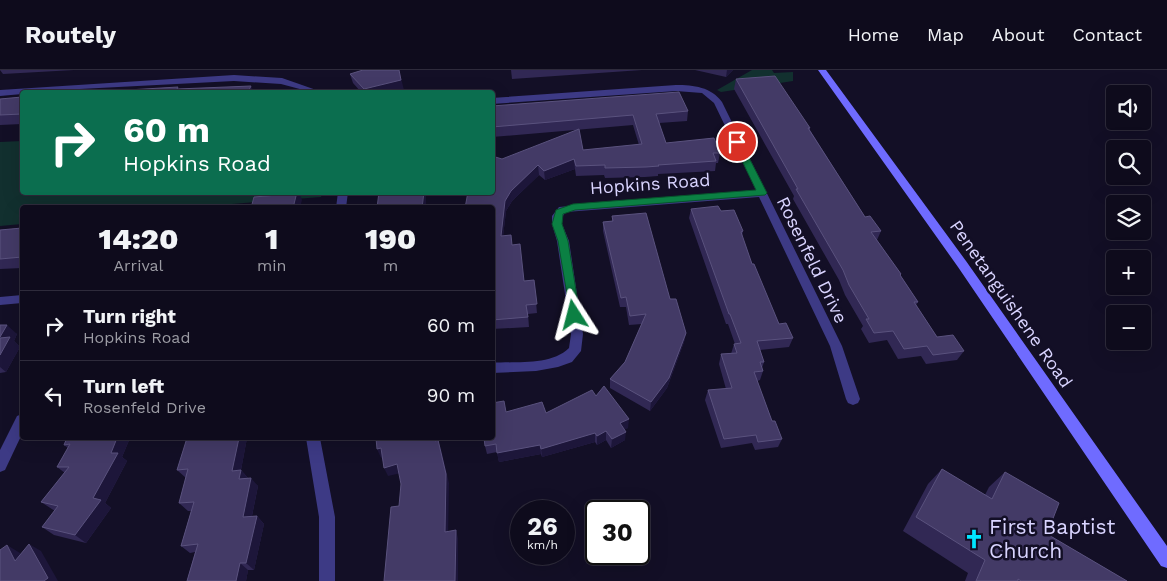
<!DOCTYPE html>
<html lang="en">
<head>
<meta charset="utf-8">
<style>
	body { margin:0; font-family:"Work Sans",sans-serif; background:#171425; color:#f1f3f6; height:100vh; display:flex; flex-direction:column; font-size:19px; white-space:nowrap }
	* { box-sizing:border-box; margin:0 }
	p { font-size:16px; color:#9b9ba3 }
	.icon { flex:none; width:28px; height:28px; fill:none; stroke:currentColor; stroke-width:2; stroke-linecap:round; stroke-linejoin:round }
	.map { position:relative; flex:1; overflow:hidden }
	.drawer { position:absolute; left:20px; top:135px; width:475px; height:235px; display:flex; flex-direction:column; background:#0e0b1c; border-radius:5px; box-shadow:0 5px 20px #0002,0 0 0 1px #2e2b3b }
	.drawer>* { flex:none }
	.hud { position:absolute; left:20px; top:20px; width:475px; height:105px; border-radius:5px; box-shadow:0 5px 20px #0002,0 0 0 1px #2e2b3b; background:#0b6e4f; color:#fff; overflow:hidden }
	.controls { position:absolute; left:1106px; top:15px; display:grid; gap:10px }
	.controls a { display:grid; place-items:center; width:45px; height:45px; border-radius:5px; background:#0e0b1c; box-shadow:0 5px 20px #0002,0 0 0 1px #2e2b3b; font-size:25px }
	.speed { position:absolute; left:510px; top:430px; display:flex; gap:10px; font-size:25px; font-weight:700; text-align:center }
	.speed>* { display:grid; place-content:center; width:65px; height:65px; border-radius:50%; background:#0e0b1c; box-shadow:0 5px 20px #0002,0 0 0 1px #2e2b3b; line-height:1 }
	.speed small { font-size:12px; font-weight:400 }
	.speed .limit { border:2px solid #111; border-radius:8px; background:#fff; color:#111 }
	.pin { position:absolute; display:grid; place-items:center; width:42px; height:42px; color:#fff; margin:-21px; border:2px solid #fff; border-radius:50%; box-shadow:0 1px 5px #0007 }
	.me { position:absolute; width:55px; margin:-28px; rotate:351deg; stroke-linejoin:round; filter:drop-shadow(0 0 4px #0008) }
	.turn { display:flex; align-items:center; gap:18px; height:105px; padding:0 20px; font-size:22px }
	.turn .icon { width:65px; height:65px; stroke-width:2.5 }
	.turn b { display:block; font-size:35px; line-height:42px }
	.eta { display:flex; justify-content:space-evenly; align-items:center; height:85px; text-align:center }
	.eta b { font-size:30px; font-weight:800; line-height:35px }
	ul { padding:0; list-style:none }
	li { display:flex; align-items:center; gap:15px; height:70px; padding:0 20px; border-top:1px solid #2e2b3b }
	li div { flex:1 }
	li b { display:block; font-size:19px }
	li em { font-style:normal }
	header { display:flex; align-items:center; gap:30px; box-sizing:border-box; height:70px; padding:0 25px; background:#0e0b1c; border-bottom:1px solid #2e2b3b }
	header strong { font-size:24px }
	nav { display:flex; gap:28px; margin-inline-start:auto; font-size:18px }
	.map>svg:first-child { display:block }
	.green { fill:#12302f }
	.lines { fill:none; stroke-linecap:round; stroke-linejoin:round }
	.street { fill:#3d3a85; fill-rule:evenodd }
	.secondary { fill:#6f6bff; fill-rule:evenodd }
	.wall { fill:#312854 }
	.shaded-wall { fill:#1d163a }
	.building { fill:#433a66; stroke:#5a527e }
	.route { fill:#0b8043; stroke:#07532c }
	.labels { text-anchor:middle; stroke-width:5; stroke-linejoin:round; paint-order:stroke }
	.street-label { font-size:18px; fill:#d9d4ff; stroke:#130f26 }
	.near-poi-label { font-size:21px; fill:#d9d4ff; stroke:#130f26; text-anchor:start }
</style>
</head>
<body>
<header>
<strong>Routely</strong>
<nav><a>Home</a><a>Map</a><a>About</a><a>Contact</a></nav>
</header>
<div class="map">
<svg width="1167" height="511" viewBox="0 0 1167 511">
	<rect width="100%" height="100%" fill="#130f26"/>
	<g class="green">
		<path d="M752 0H772L774 3 793 2V11L721 22 717 20Z"/>
		<path d="M22 71V122L322 123 321 127 232 134 230 138H22V154L0 156V72Z"/>
	</g>
	<g class="lines">
		<g class="street">
			<path d="M234 5 282 8 322 22H311L281 14 234 11 22 22V24L0 26V20Z"/>
			<path d="M676 15C694 15 711 17 722 32L842 276 860 329 858 333 853 335 848 333 846 329 830 276 759 127 566 142 562 147V154L569 171 583 264 581 281 572 292 558 297 536 301 492 303V293C516 291 551 296 569 278L571 264 557 171 552 154V146L559 137 756 120 714 33 702 23 676 21 492 34V28Z"/>
			<path d="M338 122H348L346 138H336Z"/>
			<path d="M22 225V233L0 235V227Z"/>
			<path d="M22 344V364L5 400 0 402V380L17 346Z"/>
			<path d="M306 368H320L335 447V511H319V447Z"/>
		</g>
		<path class="secondary" d="M818 0H826L966 191 1167 476V498L1161 496 958 197Z"/>
	</g>
	<g class="wall">
		<path d="M0 0H74L3 4Z"/>
		<path d="M511 0H642L512 9Z"/>
		<path d="M695 0H733L726 7Z"/>
		<path d="M350 4 404 20 393 22H361L353 13Z"/>
		<path d="M736 9 810 58V60L865 147 881 161 877 170 901 204V206L918 232 916 235 937 267 964 281 957 290 926 294 921 286 898 289 887 270 869 273 861 259 863 256 845 225 839 210 793 129 794 126 734 19Z"/>
		<path d="M22 27V54L0 55V29Z"/>
		<path d="M492 36 688 41 687 51 659 53 666 73 720 83 718 93H716L715 101 658 104V106L645 107 605 108 604 105 576 106 575 99 545 110 539 105 512 131 506 141 503 166 512 175 524 211 534 210 537 243 528 244 529 257 492 259V138L502 89 583 80 639 75 633 55 492 67Z"/>
		<path d="M691 139 721 141 743 161 742 166 752 194 779 254 793 268 789 277 760 280 764 292 762 298 763 301 760 310 757 311 772 351 782 369 778 377 755 380 752 373 721 378 705 330 708 320 726 319 719 294 721 284H731L734 274H735L728 254H726L689 148Z"/>
		<path d="M612 146 670 229 686 263 684 272 667 318 650 341 610 318V309L625 292 642 254 629 255 626 237H620L603 161V152L612 151Z"/>
		<path d="M22 158V198L0 199V160Z"/>
		<path d="M0 255 17 264 14 271 20 277 6 302 0 303Z"/>
		<path d="M596 326 628 358 624 359 625 370 611 378 606 370 597 375 595 372 542 387 541 384 499 392 497 382 487 384 485 376 506 342 546 343Z"/>
		<path d="M61 368H130L122 387 127 391 105 433 111 438 86 473 54 465 42 457 55 441 41 432 65 403 57 397 68 378 64 375 65 371Z"/>
		<path d="M184 368H247L241 400 248 408 258 416 252 446H257L264 454 254 500H248L246 511H187L195 482 190 483 181 476 191 441H188L179 433 186 408 177 400 187 370Z"/>
		<path d="M942 399 985 425 989 417 1005 402 1047 464 1127 511H965L968 503 903 461 928 414Z"/>
	</g>
	<g class="shaded-wall">
		<path d="M399 0 404 20 393 22H365L364 19Z"/>
		<path d="M727 0H733L726 7Z"/>
		<path d="M251 16 254 22H248Z"/>
		<path d="M574 89 575 99 545 110 544 101Z"/>
		<path d="M538 95 539 105 512 131 506 141 502 176 501 166 505 131 511 121Z"/>
		<path d="M297 122H299L302 130 300 138H293Z"/>
		<path d="M424 122H426V138H422Z"/>
		<path d="M7 255 17 264 14 271 20 277 6 302 0 297V267Z"/>
		<path d="M686 263 684 272 667 318 650 341 651 332Z"/>
		<path d="M629 349 628 358 619 362 620 353Z"/>
		<path d="M606 361V370L597 375V366Z"/>
		<path d="M626 362 625 370 611 378 612 369Z"/>
		<path d="M595 363V372L542 387 541 379Z"/>
		<path d="M117 368H130L122 387 127 391 105 433 111 438 86 473 75 465 93 428Z"/>
		<path d="M239 368H247L241 400 248 408 239 409 232 401Z"/>
		<path d="M438 370 441 379 449 413 448 469 445 462Z"/>
		<path d="M540 375 541 384 499 392 497 383Z"/>
		<path d="M381 378 385 387 381 388 377 379Z"/>
		<path d="M397 394 401 403 388 406 384 398Z"/>
		<path d="M251 408 258 416 250 455 243 447Z"/>
		<path d="M257 446 264 454 254 500 246 493Z"/>
		<path d="M456 460 458 468V511H455Z"/>
		<path d="M29 474 41 481 58 511H44Z"/>
		<path d="M7 475 20 483 28 498 15 491Z"/>
		<path d="M240 493 248 500 246 511H236Z"/>
	</g>
	<g class="building">
		<path d="M363 0H399L401 10 364 19 350 4Z"/>
		<path d="M775 6 810 58H808L865 147 870 146 881 161 871 162 901 204 900 205 918 232H914L937 267 953 265 964 281 933 285 927 276 904 279 893 261 874 263 866 249H869L849 215 843 200 796 119H798L736 9Z"/>
		<path d="M251 16 248 22H94L178 17 177 19Z"/>
		<path d="M679 22 688 41 656 44 666 73 714 68 720 83H713L716 91 658 95 659 96 646 97 605 98V95L576 96 574 89 544 101 538 95 511 121 505 131 501 166 511 165 512 175 520 174 524 211 534 210 537 234 526 235 528 247 492 250V138H465L468 122H492V86L502 89 579 59 583 80 642 74 633 45 492 57V36Z"/>
		<path d="M22 27V44L0 45V29Z"/>
		<path d="M279 122H297L293 138H251L254 127 278 125Z"/>
		<path d="M379 122H424L422 138H377Z"/>
		<path d="M718 136 721 141 734 140 743 161 741 162 752 194H754L779 254 786 253 793 268 757 271 764 292H760L763 301 754 302 772 351H775L782 369 758 372 756 365 724 369 708 320 732 318 721 284 737 283 734 274 741 273 730 244H729L691 139Z"/>
		<path d="M646 143 670 229H676L686 263 669 308 651 332 610 309 625 292 646 244 630 246 626 227 621 228 603 152 613 151 612 146Z"/>
		<path d="M22 158V187L0 189V160Z"/>
		<path d="M0 255H7L0 267Z"/>
		<path d="M10 267 0 285V268Z"/>
		<path d="M604 316 629 349 620 353 626 362 612 369 606 361 597 366 595 363 541 379 540 375 497 383 496 374 485 376 484 368H492V333L504 331 506 342 542 332 546 343 592 320 596 326Z"/>
		<path d="M67 368H117L111 383H118L93 428 101 430 75 465 42 457 58 436 41 432 69 397H57L70 374 64 375Z"/>
		<path d="M187 368H239L232 401 241 400 239 409 251 408 243 447 257 446 246 493H240L236 511H187L198 474 181 476 194 432 179 433 188 399 177 400Z"/>
		<path d="M376 368H435V371L438 370 446 404 445 462 456 460 455 511H384L391 437 399 436 401 414 397 394 384 398 381 378 377 379Z"/>
		<path d="M942 399 992 429 1005 402 1059 433 1047 464 1127 511H1021L1018 509V511H976L985 490 916 447Z"/>
		<path d="M29 474 48 508 44 511H0V480L7 475 15 491Z"/>
	</g>
	<path class="route" d="M737 69 741 72 767 123 765 125 575 140 563 144 562 154 568 171 580 245 578 248H571L558 171 552 154 556 140 573 134 756 120 733 72Z"/>
	<defs>
		<symbol id="church-bare" viewBox="-9 -9 18 18"><path d="M-1.2-6h2.4v3.5h3.3v2.4h-3.3V6h-2.4V-.1h-3.3v-2.4h3.3Z" fill="#00e5ff" stroke="#130f26" stroke-width="2.5" paint-order="stroke"/></symbol>
	</defs>
	<g fill-rule="evenodd">
		<use href="#church-bare" x="960" y="455" width="28" height="28"/>
	</g>
	<g class="labels">
		<g class="street-label">
			<text transform="translate(650 114) rotate(-4)" y="6">Hopkins Road</text>
			<text transform="translate(812 190) rotate(64)" y="6">Rosenfeld Drive</text>
			<text transform="translate(1011 234) rotate(55)" y="6">Penetanguishene Road</text>
		</g>
		<g class="near-poi-label">
			<text x="989" y="464">First Baptist<tspan x="989" dy="24">Church</tspan></text>
		</g>
	</g>
</svg>
<div class="controls">
<a><svg class="icon" aria-label="sound" viewBox="0 0 24 24"><path d="M4 9h4l5-4v14l-5-4H4zM17 9q2 3 0 6"/></svg></a>
<a><svg class="icon" aria-label="search" viewBox="0 0 24 24"><circle cx="10" cy="10" r="6"/><path d="M15 15l6 6"/></svg></a>
<a><svg class="icon" aria-label="layers" viewBox="0 0 24 24"><path d="M12 4l9 5-9 5-9-5zM3 14l9 5 9-5"/></svg></a>
<a>+</a>
<a>−</a>
</div>
<div class="speed"><div>26<small>km/h</small></div><div class="limit">30</div></div>
<div class="pin" style="left:737px;top:72px;background:#d93025"><svg class="icon" aria-label="arrive" viewBox="0 0 24 24"><path d="M6 21V4h12l-3 4 3 4H6"/></svg></div>
<svg class="me" style="left:574px;top:245px" viewBox="-20 -20 40 40"><path d="M0-17L14 15 0 8-14 15z" fill="#0b8043" stroke="#fff" stroke-width="4"/></svg>
<div class="hud">
<div class="turn"><svg class="icon" aria-label="right" viewBox="0 0 24 24"><path d="M7 20v-9h11M14 6l5 5-5 5"/></svg><div><b>60 m</b>Hopkins Road</div></div>
</div>
<section class="drawer">
<div class="eta">
<div><b>14:20</b><p>Arrival</p></div>
<div><b>1</b><p>min</p></div>
<div><b>190</b><p>m</p></div>
</div>
<ul>
<li><svg class="icon" aria-label="right" viewBox="0 0 24 24"><path d="M7 20v-9h11M14 6l5 5-5 5"/></svg><div><b>Turn right</b><p>Hopkins Road</p></div><em>60 m</em></li>
<li><svg class="icon" aria-label="left" viewBox="0 0 24 24"><path d="M17 20v-9H6M10 6l-5 5 5 5"/></svg><div><b>Turn left</b><p>Rosenfeld Drive</p></div><em>90 m</em></li>
</ul>
</section>
</div>
</body>
</html>
